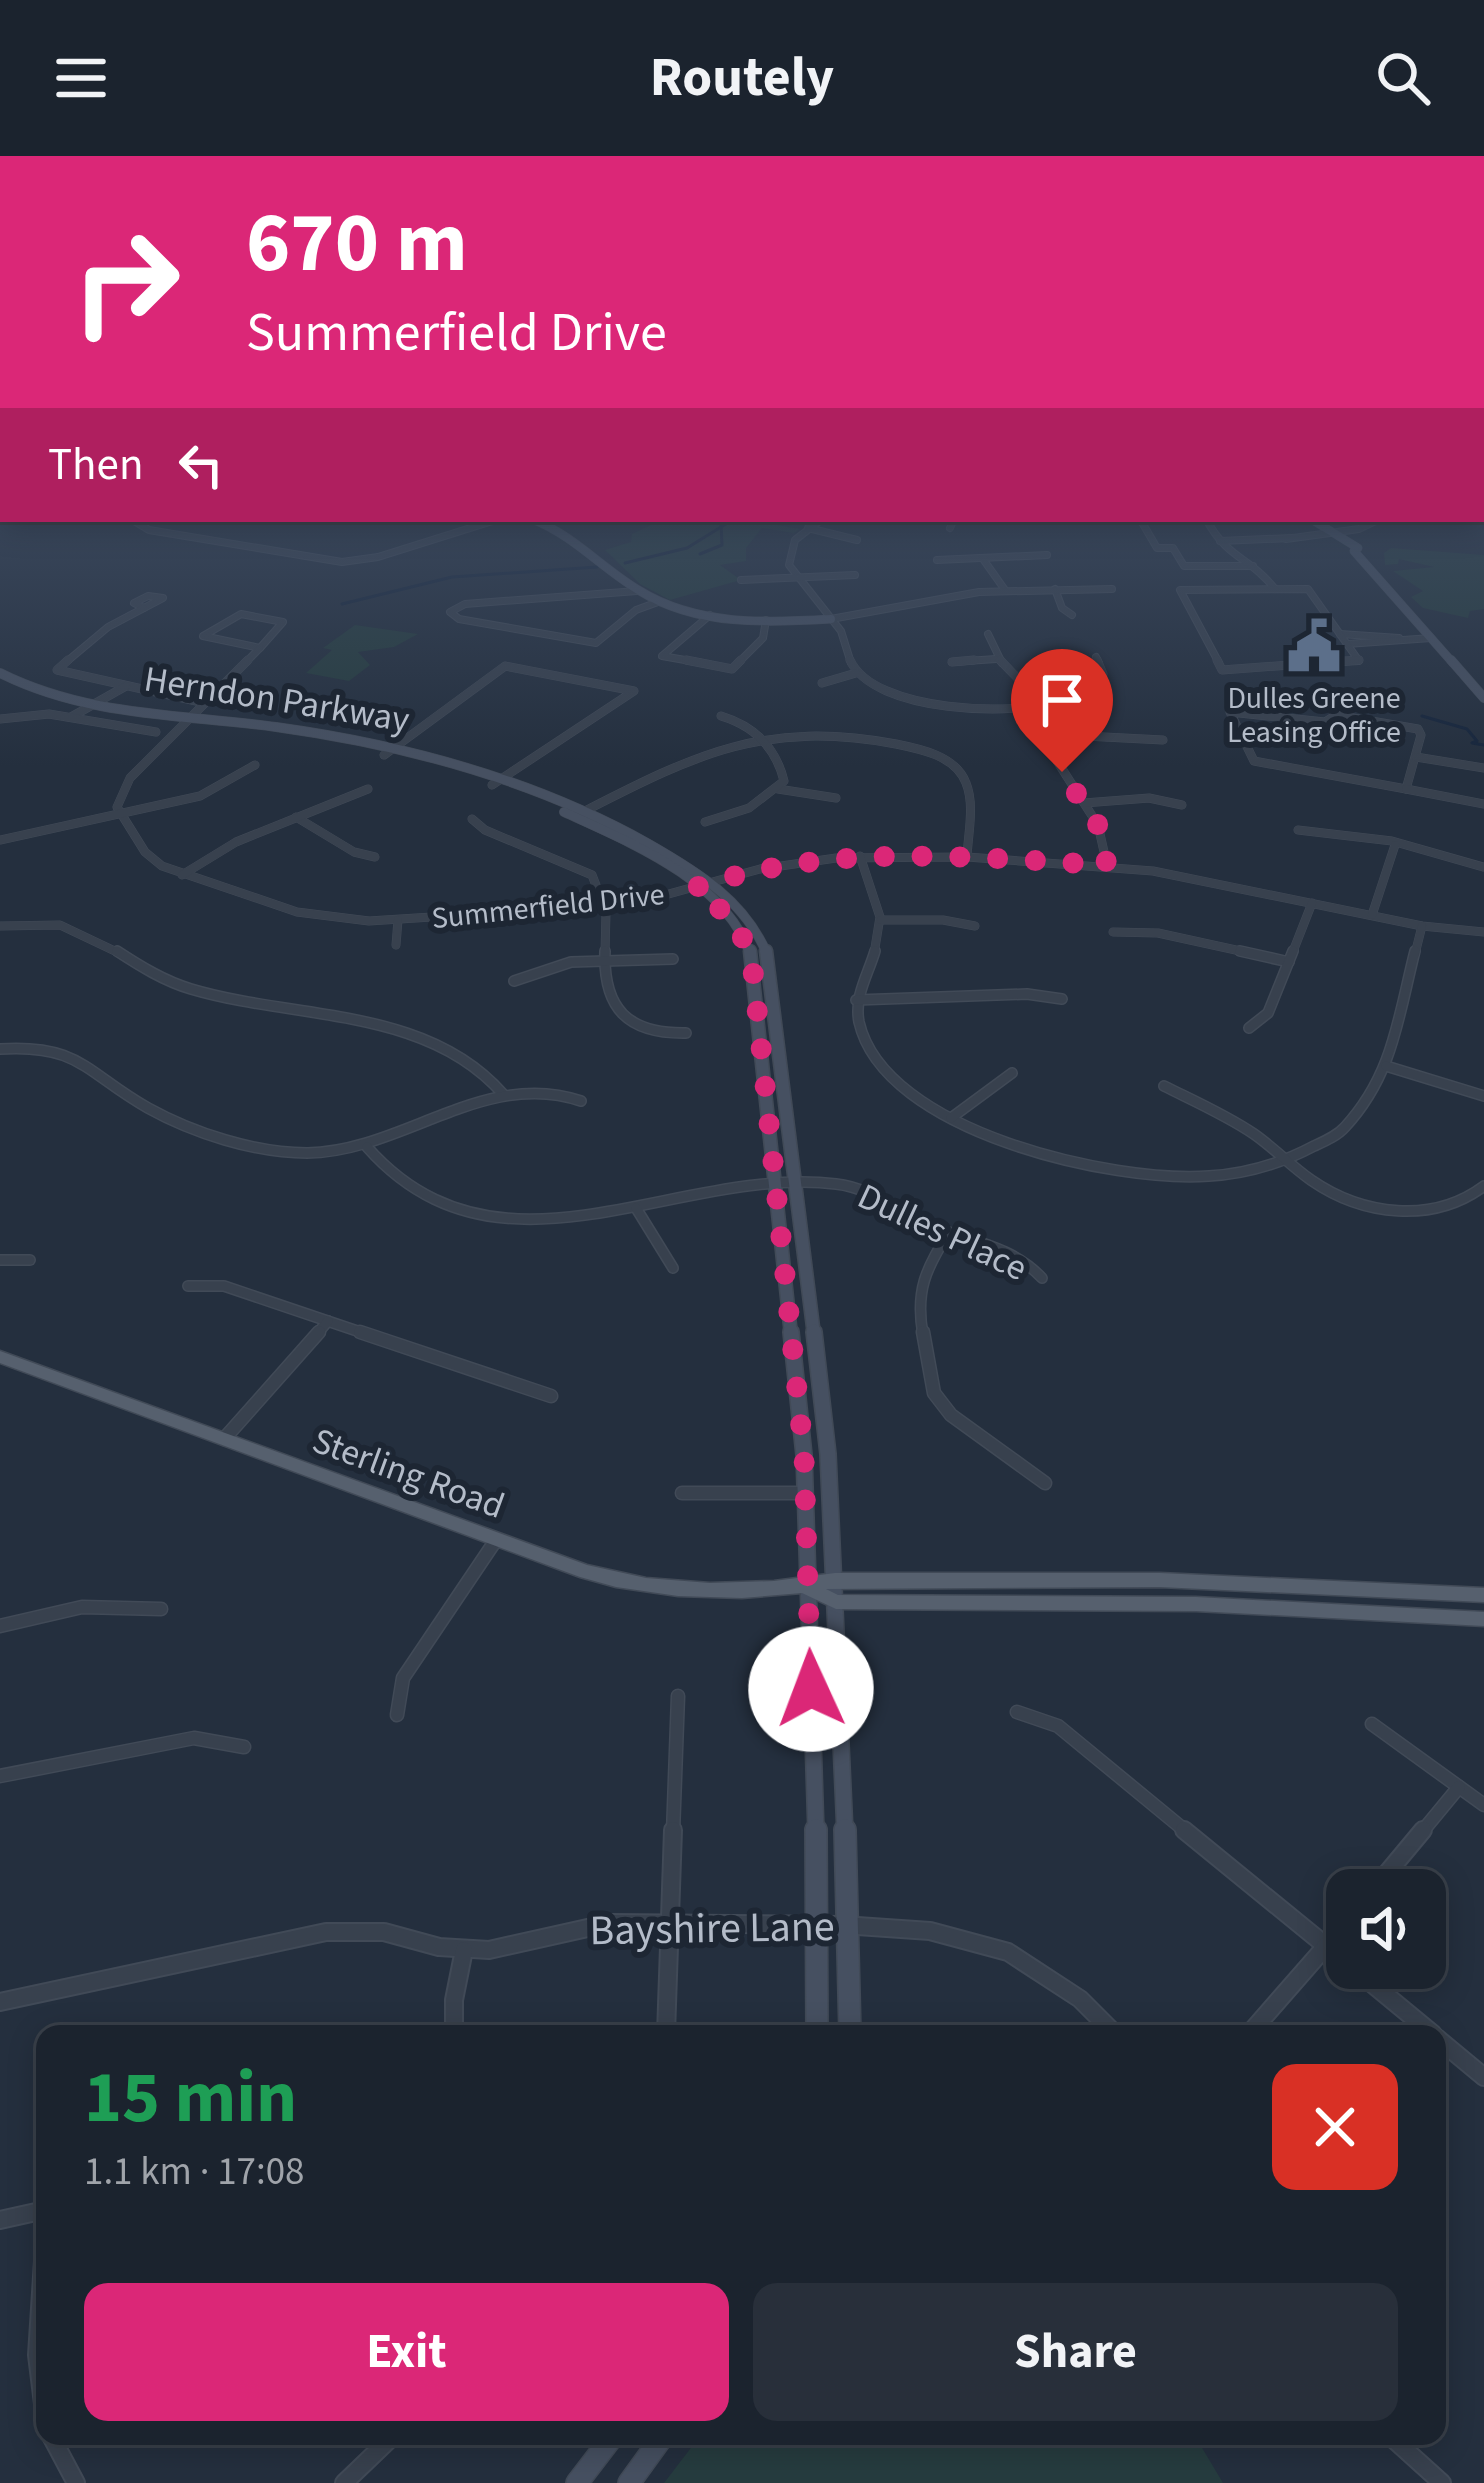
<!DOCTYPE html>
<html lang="en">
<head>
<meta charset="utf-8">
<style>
	body { margin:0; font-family:"Source Sans 3",sans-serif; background:#282f3a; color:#f1f3f6; height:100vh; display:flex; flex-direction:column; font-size:45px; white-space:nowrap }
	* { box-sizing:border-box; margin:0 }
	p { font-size:39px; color:#a0a4aa }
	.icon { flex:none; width:66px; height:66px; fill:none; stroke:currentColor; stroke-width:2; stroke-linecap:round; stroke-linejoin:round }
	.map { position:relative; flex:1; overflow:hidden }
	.panel { position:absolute; left:36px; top:1869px; width:1410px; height:420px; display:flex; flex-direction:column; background:#1b232e; border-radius:24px; box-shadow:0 6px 30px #0003,0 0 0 3px #39404a }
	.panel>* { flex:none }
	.banner { position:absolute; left:0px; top:0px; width:1485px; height:366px; box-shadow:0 6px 30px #0003,0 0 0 3px #39404a; background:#db2777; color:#fff; overflow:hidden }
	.controls { position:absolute; left:1326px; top:1713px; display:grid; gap:24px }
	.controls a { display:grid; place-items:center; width:120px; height:120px; border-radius:24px; background:#1b232e; box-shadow:0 6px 30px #0003,0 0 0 3px #39404a; font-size:60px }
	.pin { position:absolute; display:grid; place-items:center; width:102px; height:102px; color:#fff; margin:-123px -51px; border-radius:50% 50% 50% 0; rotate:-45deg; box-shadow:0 0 12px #0007 }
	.pin .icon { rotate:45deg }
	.me { position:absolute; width:132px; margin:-66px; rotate:358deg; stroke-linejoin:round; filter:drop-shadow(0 0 9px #0008) }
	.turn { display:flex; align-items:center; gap:42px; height:252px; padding:0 48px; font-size:54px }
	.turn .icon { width:156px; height:156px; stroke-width:2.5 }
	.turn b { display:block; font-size:84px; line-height:102px }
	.then { display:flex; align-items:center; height:114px; padding:0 48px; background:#0003; gap:24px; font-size:45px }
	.round { display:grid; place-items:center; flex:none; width:126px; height:126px; border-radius:24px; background:#282f3a }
	.overview { display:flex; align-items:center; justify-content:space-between; height:204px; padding:0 48px }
	h1 { font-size:72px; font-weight:700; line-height:90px; color:#1e9e55 }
	.cta { display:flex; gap:24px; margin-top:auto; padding:24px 48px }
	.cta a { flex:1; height:138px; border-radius:24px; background:#db2777; color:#fff; font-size:48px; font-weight:700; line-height:138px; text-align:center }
	.cta a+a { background:#282f3a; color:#f1f3f6 }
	header { display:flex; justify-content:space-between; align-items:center; height:156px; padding:0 48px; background:#1b232e; font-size:54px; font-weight:700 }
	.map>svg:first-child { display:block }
	.green { fill:#263c3f }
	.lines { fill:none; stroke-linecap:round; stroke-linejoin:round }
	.stream { stroke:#17263c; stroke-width:3 }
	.street-far4-casing { stroke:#414a57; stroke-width:8 }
	.street-far3-casing { stroke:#414a57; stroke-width:9 }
	.street-far2-casing { stroke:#414a57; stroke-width:12 }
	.street-far1-casing { stroke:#414a57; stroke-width:15 }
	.street-casing { stroke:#414a57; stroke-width:20 }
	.secondary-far4-casing { stroke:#414a57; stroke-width:9 }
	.secondary-far3-casing { stroke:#414a57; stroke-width:10 }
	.secondary-far2-casing { stroke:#414a57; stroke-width:15 }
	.secondary-far1-casing { stroke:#414a57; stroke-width:18 }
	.secondary-casing { stroke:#414a57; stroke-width:24 }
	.primary-casing { stroke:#414a57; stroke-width:3 }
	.street-far4 { stroke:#38414e; stroke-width:6 }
	.street-far3 { stroke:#38414e; stroke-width:8 }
	.street-far2 { stroke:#38414e; stroke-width:9 }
	.street-far1 { stroke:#38414e; stroke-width:12 }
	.street { stroke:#38414e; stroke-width:16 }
	.secondary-far4 { stroke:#465061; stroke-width:8 }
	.secondary-far3 { stroke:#465061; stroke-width:9 }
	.secondary-far2 { stroke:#465061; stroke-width:12 }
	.secondary-far1 { stroke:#465061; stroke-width:15 }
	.secondary { stroke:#465061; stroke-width:21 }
	.primary { fill:#56606e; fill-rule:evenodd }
	.route { stroke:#db2777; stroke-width:21; stroke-dasharray:0 37.8 }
	.labels { text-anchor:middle; stroke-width:12; stroke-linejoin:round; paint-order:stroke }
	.far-poi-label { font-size:30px; fill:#b4bcc9; stroke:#1d2633 }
	.far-street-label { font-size:30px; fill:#b4bcc9; stroke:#1d2633 }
	.street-label { font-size:36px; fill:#b4bcc9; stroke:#1d2633 }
	.near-street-label { font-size:42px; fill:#b4bcc9; stroke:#1d2633 }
</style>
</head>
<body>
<header><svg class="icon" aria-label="menu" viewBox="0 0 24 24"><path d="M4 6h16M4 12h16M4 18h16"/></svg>Routely<svg class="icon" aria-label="search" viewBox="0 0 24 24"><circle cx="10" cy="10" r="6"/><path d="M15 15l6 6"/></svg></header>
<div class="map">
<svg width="1484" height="2327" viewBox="0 0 1484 2327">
	<rect width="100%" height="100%" fill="#242f3e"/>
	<g class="green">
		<path d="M664 363H777L771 368 800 373 794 377 762 372 746 392V405L720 409 741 424 670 444 640 428 605 394 631 386 632 378Z"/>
		<path d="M1391 392 1484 399V453L1470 455 1468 462 1423 452 1411 441 1423 435 1393 415 1434 411 1399 403 1398 408 1385 409 1384 397Z"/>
		<path d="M355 469 418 478 394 491 358 496 370 509 349 525 306 517 332 494 323 492Z"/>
		<path d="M700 2280H1195L1223 2327H664Z"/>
	</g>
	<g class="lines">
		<g class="stream">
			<path d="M700 398 722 389 721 367"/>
			<path d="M625 407 687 392 734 363"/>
			<path d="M342 448 452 421 597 411"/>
			<path d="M1422 560 1467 573 1477 585 1472 587 1484 589"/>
		</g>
		<defs>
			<g id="street-far4">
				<path d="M131 363 149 374 342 406 378 401 499 363"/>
				<path d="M822 363 795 384 789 409 841 475 851 507"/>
				<path d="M1140 363 1157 392H1173L1184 410H1253"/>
				<path d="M1206 363C1229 405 1248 399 1275 433"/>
				<path d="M808 372 857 384"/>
				<path d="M950 372 954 363"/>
				<path d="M1286 383 1359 373 1380 363"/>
				<path d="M1220 385 1291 382"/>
				<path d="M983 403 1005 434"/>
				<path d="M937 404 1047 399"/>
				<path d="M741 424 855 419"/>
				<path d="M1055 433 1062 452 1072 459"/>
				<path d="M637 435 465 448 450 456 459 463 596 487 636 454 658 446"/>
				<path d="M148 440 163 442 144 452 134 447Z"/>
				<path d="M241 458 283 466 260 492 203 480Z"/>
				<path d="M831 463 979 436 1112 433"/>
				<path d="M988 478 1002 507"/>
				<path d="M1340 478 1399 482"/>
				<path d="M1347 488 1431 482"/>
				<path d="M1096 501 1099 507"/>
				<path d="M952 506 996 503"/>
				<path d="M65 507 108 471 144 452"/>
				<path d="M245 507 260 492"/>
				<path d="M702 507 662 500 710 459"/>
				<path d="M738 507 763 482 766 464"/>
				<path d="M1219 507 1180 434 1308 433 1359 505 1321 507"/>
			</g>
			<g id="street-far3">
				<path d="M68 504 57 514 205 547"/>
				<path d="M248 504 130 622 117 651 145 696 162 710 297 756 369 765 632 748 760 713 836 702 967 701 1153 715 1422 770 1484 776"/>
				<path d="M686 504 732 513 741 504"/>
				<path d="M850 504C874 557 1016 561 1064 544 1081 539 1091 531 1103 518L1097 504"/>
				<path d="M1000 504 1058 564 1062 594"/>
				<path d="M1217 504 1222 514 1359 504"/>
				<path d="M952 506 974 504"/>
				<path d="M822 527 856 517"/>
				<path d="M1230 556 1325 566 1336 559 1418 573 1421 579 1406 633 1254 605Z"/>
				<path d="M71 561 126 530"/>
				<path d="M0 563 49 558 156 576"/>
				<path d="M1065 579 1163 584"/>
				<path d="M384 599 505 510 634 535 492 629"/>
				<path d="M1416 601 1484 612"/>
				<path d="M1057 605 1098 669 1107 709"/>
				<path d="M778 633 836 642"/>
				<path d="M1406 633 1484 648"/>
				<path d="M1084 647 1149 642 1182 649"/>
				<path d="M585 655C698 597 766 564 896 588 921 593 956 600 966 627 975 649 968 678 967 701"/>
				<path d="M296 661 354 696 375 701"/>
				<path d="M472 663 485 674 592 719 606 755 605 798"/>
				<path d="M705 666 749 652 784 625C776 592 754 570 721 560"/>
				<path d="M1298 674 1392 685 1483 711"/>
				<path d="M0 684 200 640 255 609"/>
				<path d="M860 700 880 761 874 798"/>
				<path d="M182 719 236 686 368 633"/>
				<path d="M1372 759 1395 689"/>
				<path d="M881 764H943L975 770"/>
				<path d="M0 770 60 769 121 798"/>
				<path d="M1113 776 1158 777 1254 798"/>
				<path d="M396 789 398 764"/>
				<path d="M1292 798 1312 747"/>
				<path d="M1415 798 1422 770"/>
			</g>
			<g id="street-far2">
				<path d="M117 795C140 810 164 825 191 833 295 864 426 850 503 938"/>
				<path d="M605 795C603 853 628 878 686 877"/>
				<path d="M875 795C868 819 854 840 859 866 884 976 1113 1027 1209 1020 1246 1018 1282 1007 1314 990 1325 985 1337 980 1345 971 1393 919 1398 862 1415 795"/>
				<path d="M1240 795 1289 806"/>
				<path d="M514 825 571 806 673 803"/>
				<path d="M856 844 1027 838 1062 843"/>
				<path d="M1249 872 1268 857 1293 795"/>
				<path d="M0 893C80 888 86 917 148 952 193 977 255 997 307 997 402 996 485 912 581 945"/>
				<path d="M1386 910 1484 940"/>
				<path d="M1164 930C1194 945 1226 959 1254 978 1274 992 1291 1010 1311 1024 1363 1060 1433 1068 1484 1030"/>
				<path d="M951 962 1012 917"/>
				<path d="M367 991C499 1140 676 1009 836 1028 874 1032 901 1059 936 1072 974 1086 1013 1091 1042 1122"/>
				<path d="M636 1052 673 1112"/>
				<path d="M0 1104H30"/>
				<path d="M188 1130H224L369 1179"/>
				<path d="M316 1179 328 1165"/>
				<path d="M923 1179C915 1135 926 1112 949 1076"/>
			</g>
			<g id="street-far1">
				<path d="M360 1176 551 1240"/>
				<path d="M923 1176 934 1237 951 1259 1045 1327"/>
				<path d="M224 1283 319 1176"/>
				<path d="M682 1337H806"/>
				<path d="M0 1470 82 1451 161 1453"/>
				<path d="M1017 1556 1058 1570 1188 1677"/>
				<path d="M397 1559 403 1522 496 1384"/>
				<path d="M1372 1568 1484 1649"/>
				<path d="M0 1620 194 1582 244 1591"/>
				<path d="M673 1677 678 1540"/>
				<path d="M1421 1677 1459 1631"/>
			</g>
			<g id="street">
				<path d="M1184 1674 1347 1807"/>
				<path d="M1373 1734 1423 1674"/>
				<path d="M1353 1812 1433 1878"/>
				<path d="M0 1846 326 1776H384L439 1791 489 1794 610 1767 843 1769 930 1775 1008 1796 1080 1843 1115 1878"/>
				<path d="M454 1878V1844L464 1794"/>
				<path d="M666 1878 673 1674"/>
				<path d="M1249 1878 1347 1766"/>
				<path d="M1437 1882 1484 1921"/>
				<path d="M0 2064 45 2054"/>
				<path d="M45 2074 37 2199 45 2264"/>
				<path d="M51 2280 76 2327"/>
				<path d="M1390 2280 1442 2327"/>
				<path d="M344 2327 393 2280"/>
			</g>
			<g id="secondary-far4">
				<path d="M532 363C575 380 601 412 640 435 697 470 767 467 831 463"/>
				<path d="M1311 363 1358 392 1354 395 1453 507"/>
			</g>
			<g id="secondary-far3">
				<path d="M1451 504 1484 542"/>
				<path d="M0 517C88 561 181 558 276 571 406 589 535 624 649 688 698 716 745 745 767 798"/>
				<path d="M564 656C629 686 725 724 750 798"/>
			</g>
			<g id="secondary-far2">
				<path d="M750 795 791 1179"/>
				<path d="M766 795 814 1179"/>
			</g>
			<g id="secondary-far1">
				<path d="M791 1176 804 1299 816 1677"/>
				<path d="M814 1176 828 1298 845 1677"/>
			</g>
			<g id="secondary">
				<path d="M816 1674 817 1878"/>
				<path d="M845 1674 850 1878"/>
				<path d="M577 2327 613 2280"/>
				<path d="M629 2327 663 2280"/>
			</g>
			<g id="primary">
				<path d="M3 293V298L0 299V294Z"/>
				<path d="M0 1195 587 1409 646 1422 710 1427 774 1425 835 1417H1160L1484 1432V1446L1160 1431 826 1433 838 1439 1196 1441 1484 1456V1470L1196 1455 836 1453 802 1437 742 1442 678 1440 616 1431 580 1421 0 1207Z"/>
			</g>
		</defs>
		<use href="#street-far4" class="street-far4-casing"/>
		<use href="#street-far3" class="street-far3-casing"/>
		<use href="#street-far2" class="street-far2-casing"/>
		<use href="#street-far1" class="street-far1-casing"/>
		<use href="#street" class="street-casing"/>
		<use href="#secondary-far4" class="secondary-far4-casing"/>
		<use href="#secondary-far3" class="secondary-far3-casing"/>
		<use href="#secondary-far2" class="secondary-far2-casing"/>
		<use href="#secondary-far1" class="secondary-far1-casing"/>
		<use href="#secondary" class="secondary-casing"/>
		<use href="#primary" class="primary-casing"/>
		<use href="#street-far4" class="street-far4"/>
		<use href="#street-far3" class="street-far3"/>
		<use href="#street-far2" class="street-far2"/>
		<use href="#street-far1" class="street-far1"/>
		<use href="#street" class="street"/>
		<use href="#secondary-far4" class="secondary-far4"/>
		<use href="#secondary-far3" class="secondary-far3"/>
		<use href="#secondary-far2" class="secondary-far2"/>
		<use href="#secondary-far1" class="secondary-far1"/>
		<use href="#secondary" class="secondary"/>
		<use href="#primary" class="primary"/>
	</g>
	<linearGradient id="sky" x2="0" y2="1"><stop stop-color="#141a22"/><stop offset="0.47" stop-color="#3f4d63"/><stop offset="1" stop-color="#3f4d63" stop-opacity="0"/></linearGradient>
	<rect width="1484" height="610" fill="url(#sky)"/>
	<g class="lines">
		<path class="route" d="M811 1533 804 1300 752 805 736 766 694 732C829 686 968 701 1107 709L1098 669 1062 616"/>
	</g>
	<defs>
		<symbol id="civic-bare" viewBox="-9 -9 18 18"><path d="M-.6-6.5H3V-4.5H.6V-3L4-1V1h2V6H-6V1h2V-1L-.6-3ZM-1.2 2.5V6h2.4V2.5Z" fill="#5c6f8a" stroke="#1d2633" stroke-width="2.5" paint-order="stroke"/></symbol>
	</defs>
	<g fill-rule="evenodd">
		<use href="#civic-bare" x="1276" y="452" width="76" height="76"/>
	</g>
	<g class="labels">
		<g class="far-poi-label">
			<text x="1314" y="552">Dulles Greene<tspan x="1314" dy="34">Leasing Office</tspan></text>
		</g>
		<g class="far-street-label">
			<text transform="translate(548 750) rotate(-6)" y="10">Summerfield Drive</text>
		</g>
		<g class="street-label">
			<text transform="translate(277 542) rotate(9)" y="13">Herndon Parkway</text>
			<text transform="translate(943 1075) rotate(25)" y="13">Dulles Place</text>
			<text transform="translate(409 1316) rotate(20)" y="13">Sterling Road</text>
		</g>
		<g class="near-street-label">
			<text transform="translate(712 1771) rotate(-1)" y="15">Bayshire Lane</text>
		</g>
	</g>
</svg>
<div class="controls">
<a><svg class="icon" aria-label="sound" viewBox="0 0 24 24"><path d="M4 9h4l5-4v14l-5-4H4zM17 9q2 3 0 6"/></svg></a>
</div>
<div class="pin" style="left:1062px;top:616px;background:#d93025"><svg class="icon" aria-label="arrive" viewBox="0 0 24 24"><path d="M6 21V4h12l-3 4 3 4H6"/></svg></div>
<svg class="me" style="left:811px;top:1533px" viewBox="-20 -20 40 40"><circle r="19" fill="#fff"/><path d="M0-13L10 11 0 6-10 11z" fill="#db2777"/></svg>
<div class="banner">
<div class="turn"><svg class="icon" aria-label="right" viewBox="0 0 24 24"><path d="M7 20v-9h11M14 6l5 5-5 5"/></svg><div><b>670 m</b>Summerfield Drive</div></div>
<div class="then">Then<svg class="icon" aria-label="left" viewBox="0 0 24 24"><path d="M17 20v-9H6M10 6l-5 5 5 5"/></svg></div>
</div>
<section class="panel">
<div class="overview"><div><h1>15 min</h1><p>1.1 km · 17:08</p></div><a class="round" style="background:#d93025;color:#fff"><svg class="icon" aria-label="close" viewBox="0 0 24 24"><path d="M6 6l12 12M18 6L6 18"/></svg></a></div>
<div class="cta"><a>Exit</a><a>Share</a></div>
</section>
</div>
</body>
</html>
